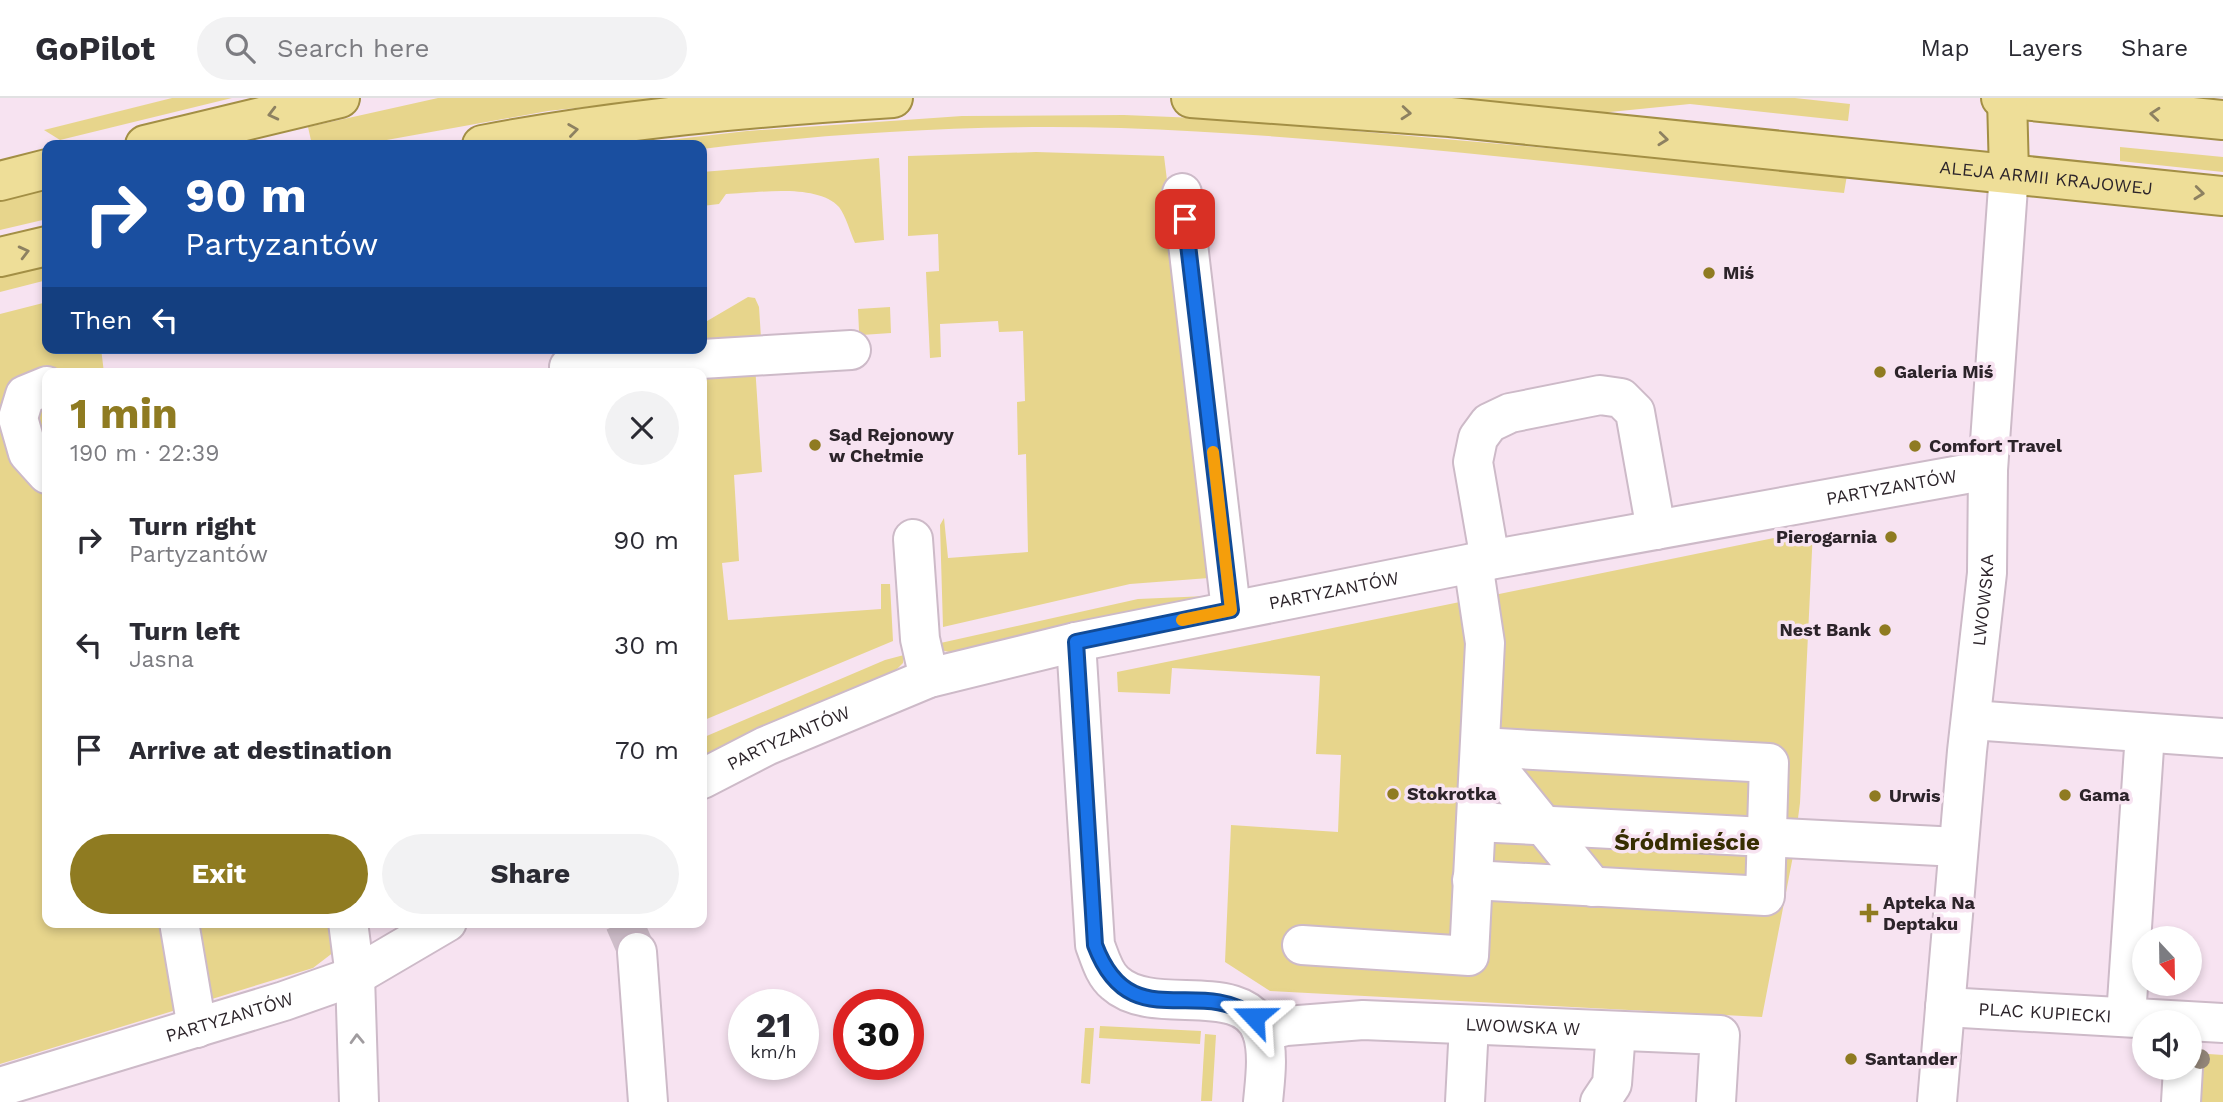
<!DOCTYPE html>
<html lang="en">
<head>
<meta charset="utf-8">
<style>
	body { margin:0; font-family:"Work Sans",sans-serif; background:#f2f2f3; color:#2b2b33; height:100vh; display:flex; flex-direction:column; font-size:26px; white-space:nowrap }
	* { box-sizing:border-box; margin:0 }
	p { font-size:23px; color:#7c7c81 }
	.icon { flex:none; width:38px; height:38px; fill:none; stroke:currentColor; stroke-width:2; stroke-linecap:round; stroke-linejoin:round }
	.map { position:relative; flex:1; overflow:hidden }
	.panel { position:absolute; left:42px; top:270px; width:665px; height:560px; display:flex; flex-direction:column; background:#fff; border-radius:14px; box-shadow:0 4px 10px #0003 }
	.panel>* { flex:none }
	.top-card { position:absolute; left:42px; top:42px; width:665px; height:214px; border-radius:14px; box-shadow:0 4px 10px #0003; background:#1a4fa0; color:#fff; overflow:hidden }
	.needle { width:46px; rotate:158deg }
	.buttons { position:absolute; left:2132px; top:828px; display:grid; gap:14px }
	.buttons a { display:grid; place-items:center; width:70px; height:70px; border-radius:50%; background:#fff; box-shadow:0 4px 10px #0003; font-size:35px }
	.speed { position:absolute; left:728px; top:891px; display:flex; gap:14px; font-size:35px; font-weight:700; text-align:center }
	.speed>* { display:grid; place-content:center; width:91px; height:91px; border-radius:50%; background:#fff; box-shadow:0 4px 10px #0003; line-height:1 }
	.speed small { font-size:18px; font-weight:400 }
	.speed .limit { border:10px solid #d22; background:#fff; color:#111 }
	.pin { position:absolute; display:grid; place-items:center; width:60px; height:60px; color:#fff; margin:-30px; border-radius:14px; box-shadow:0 4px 10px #0006 }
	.me { position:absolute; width:77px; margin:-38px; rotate:293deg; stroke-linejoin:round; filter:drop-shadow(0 0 5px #0008) }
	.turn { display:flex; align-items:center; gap:24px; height:147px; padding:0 28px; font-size:32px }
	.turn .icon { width:91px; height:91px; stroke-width:2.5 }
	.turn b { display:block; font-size:49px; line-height:60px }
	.then { display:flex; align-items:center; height:66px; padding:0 28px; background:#0003; gap:14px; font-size:26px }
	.round { display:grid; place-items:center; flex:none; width:74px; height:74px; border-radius:37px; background:#f2f2f3 }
	.head { display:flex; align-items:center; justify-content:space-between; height:119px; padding:0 28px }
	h1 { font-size:42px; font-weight:700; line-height:52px; color:#8f7b21 }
	.cta { display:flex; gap:14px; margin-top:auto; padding:14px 28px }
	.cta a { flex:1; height:80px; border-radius:42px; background:#8f7b21; color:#fff; font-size:28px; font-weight:700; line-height:80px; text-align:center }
	.cta a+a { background:#f2f2f3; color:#2b2b33 }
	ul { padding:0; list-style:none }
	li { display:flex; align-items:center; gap:21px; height:105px; padding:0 28px }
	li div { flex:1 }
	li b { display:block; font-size:26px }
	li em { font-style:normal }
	header { display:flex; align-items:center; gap:42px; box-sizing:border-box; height:98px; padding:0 35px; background:#fff; border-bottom:2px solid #e1e1e2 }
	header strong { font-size:33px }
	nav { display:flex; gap:38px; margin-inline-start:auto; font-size:24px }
	.search { width:490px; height:63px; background:#f2f2f3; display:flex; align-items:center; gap:18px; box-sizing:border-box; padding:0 24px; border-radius:38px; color:#7c7c81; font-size:26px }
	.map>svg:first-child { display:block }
	.green { fill:#e7d58c }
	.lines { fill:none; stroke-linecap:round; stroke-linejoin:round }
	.minor-tunnel { stroke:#cebdc9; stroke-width:38; stroke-dasharray:38 19; stroke-linecap:butt }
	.minor-casing { stroke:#cdbac8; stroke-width:42 }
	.major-casing { stroke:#a38f45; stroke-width:42 }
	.minor { stroke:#fff; stroke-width:38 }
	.major { stroke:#eede98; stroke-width:38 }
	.tree { fill:#94877a }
	.oneway { stroke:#8d8161 }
	.oneway2 { stroke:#a09c9f }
	.route-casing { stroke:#114b97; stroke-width:18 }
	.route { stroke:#1a73e8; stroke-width:12 }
	.slow { stroke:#f59e0b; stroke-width:12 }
	.poi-dot { fill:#8f7b21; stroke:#f7e3f1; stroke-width:2.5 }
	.labels { text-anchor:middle; stroke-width:7; stroke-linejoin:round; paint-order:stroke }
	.street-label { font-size:18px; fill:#2c242a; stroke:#f7e3f1 }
	.poi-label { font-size:18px; font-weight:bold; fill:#2c242a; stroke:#f7e3f1; text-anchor:start }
	.district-label { font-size:24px; font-weight:bold; fill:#372e02; stroke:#f7e3f1 }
</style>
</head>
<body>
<header>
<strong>GoPilot</strong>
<div class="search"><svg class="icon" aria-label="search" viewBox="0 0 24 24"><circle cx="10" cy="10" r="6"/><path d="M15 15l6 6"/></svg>Search here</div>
<nav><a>Map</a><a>Layers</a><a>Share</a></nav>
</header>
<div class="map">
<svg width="2223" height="1004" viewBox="0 0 2223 1004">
	<rect width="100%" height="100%" fill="#f7e3f1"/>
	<g class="green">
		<path d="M172 0H232L60 42 44 32Z"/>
		<path d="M438 0H668L548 13 359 47H312L308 29Z"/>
		<path d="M1441 0H1795L1850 6 1848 23 1690 6 1600 15Z"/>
		<path d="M1124 17 1221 21 1847 77 1844 95C1604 71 1363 39 1121 30 983 26 839 34 702 51V47H625L747 33 962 18Z"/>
		<path d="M2120 49 2223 59V74L2120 63Z"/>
		<path d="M1036 54 1164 58 1208 412 1209 480 1130 486 943 529 940 427 944 420 948 460 1028 454 1026 356 1018 357 1017 304 1025 303 1023 233 999 234 998 223 940 226 941 259 930 260 926 174 939 173 938 136 908 138V58Z"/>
		<path d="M879 60 884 142 855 145C850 134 846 118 839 109 817 85 756 95 726 96L719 106 702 108V74Z"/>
		<path d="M47 91V121L0 132V103Z"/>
		<path d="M47 166V182L0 194V177Z"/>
		<path d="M748 199 755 200 759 209 761 240 859 233 858 211 890 209 891 235 702 248V226Z"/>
		<path d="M47 204V250H101L104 275H47V824H373L313 870 0 966V216Z"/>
		<path d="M755 267 762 374 734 377 739 463 722 465 728 522 881 511V486H890L893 543 702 623V275Z"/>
		<path d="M1813 432 1800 705 1793 758 1762 919 1270 893 1225 864 1231 727 1338 734 1341 657 1316 656 1320 578 1172 570 1170 596 1118 594 1117 574Z"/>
		<path d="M1207 498 954 555 940 552 936 546 1138 501Z"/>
		<path d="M904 557 903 565 889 579 702 658V640L885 562Z"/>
		<path d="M1100 928 1201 933 1200 946 1099 940Z"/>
		<path d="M1085 930H1094L1090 986 1081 985Z"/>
		<path d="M1205 936 1216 937 1212 1003H1201Z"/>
		<path d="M2194 955 2223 957V1004H2191Z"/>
	</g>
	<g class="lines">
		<path class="minor-tunnel" d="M624 824 637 854"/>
		<defs>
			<g id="minor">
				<path d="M1182 95 1231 512"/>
				<path d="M569 269 851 252"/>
				<path d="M47 288 25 297 18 320 28 355 47 376"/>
				<path d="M913 441 920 541 929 580"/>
				<path d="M1490 462 1473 364 1478 340 1489 325 1510 315 1600 297 1621 300 1635 314 1656 432"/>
				<path d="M1076 544 1095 847C1100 860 1104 876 1115 885 1153 920 1244 880 1262 934 1269 955 1265 982 1263 1004"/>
				<path d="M1972 622 2223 640"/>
				<path d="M1480 649 1593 789"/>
				<path id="s1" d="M702 681 766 648 929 580 1076 544 1473 465 1988 372"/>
				<path d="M1476 724 1958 749"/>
				<path d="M1472 782 1765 798 1769 665 1480 649"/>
				<path d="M179 824 197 930"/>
				<path d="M348 824 355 878 359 1004"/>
				<path d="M1302 847 1469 858 1485 545 1473 465"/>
				<path d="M637 854 648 1004"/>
				<path id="s2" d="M1945 909 2223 925"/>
				<path d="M2126 919 2145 635"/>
				<path id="s3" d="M1262 934 1286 928 1363 922 1720 937 1716 1004"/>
				<path id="s4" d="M0 989 284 903 355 878 447 824"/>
				<path d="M1465 1004 1469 927"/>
				<path d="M1600 1004 1612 986 1616 933"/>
				<path id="s5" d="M1937 1004 1967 653 1987 475 1988 372 2009 75"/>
				<path d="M2181 1004 2183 970"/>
			</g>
			<g id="major">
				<path id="s6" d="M1191 0 1450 19 2223 98"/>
				<path d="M2001 0 2223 22"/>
				<path d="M2007 0 2009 75"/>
				<path d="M145 47 340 0"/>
				<path d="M482 47C617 21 755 9 893 0"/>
				<path d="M0 83 47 71"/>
				<path d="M0 159 47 148"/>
			</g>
		</defs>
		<use href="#minor" class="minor-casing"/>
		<use href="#major" class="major-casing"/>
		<use href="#minor" class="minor"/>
		<use href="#major" class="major"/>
	</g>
	<circle class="tree" cx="2200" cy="961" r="10"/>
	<defs><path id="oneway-chevron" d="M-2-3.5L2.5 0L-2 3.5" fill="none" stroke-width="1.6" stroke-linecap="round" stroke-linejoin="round" transform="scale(1.75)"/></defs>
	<g class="oneway">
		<use href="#oneway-chevron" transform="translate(1406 15) rotate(5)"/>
		<use href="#oneway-chevron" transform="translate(273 16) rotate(166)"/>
		<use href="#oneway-chevron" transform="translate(2155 16) rotate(-175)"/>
		<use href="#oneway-chevron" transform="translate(573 32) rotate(-8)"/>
		<use href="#oneway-chevron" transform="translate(1663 41) rotate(6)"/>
		<use href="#oneway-chevron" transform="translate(2199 95) rotate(6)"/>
		<use href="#oneway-chevron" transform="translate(24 154) rotate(-14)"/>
	</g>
	<use class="oneway2" href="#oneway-chevron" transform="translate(357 941) rotate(-92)"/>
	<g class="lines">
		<defs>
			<path id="route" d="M1185 121 1231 512 1076 544 1095 847C1130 940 1197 877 1254 919"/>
		</defs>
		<use href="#route" class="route-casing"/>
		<use href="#route" class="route"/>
		<path class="slow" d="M1182 522 1231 512 1213 354"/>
	</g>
	<g class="poi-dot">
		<circle cx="1709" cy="175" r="7"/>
		<circle cx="1880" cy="274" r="7"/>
		<circle cx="815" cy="347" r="7"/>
		<circle cx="1915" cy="348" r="7"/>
		<circle cx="1891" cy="439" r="7"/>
		<circle cx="1885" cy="532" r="7"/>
		<circle cx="1393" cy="696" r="7"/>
		<circle cx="2065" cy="697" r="7"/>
		<circle cx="1875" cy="698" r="7"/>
		<path d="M1865.5 804.5h7v7h7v7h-7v7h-7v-7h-7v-7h7z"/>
		<circle cx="1851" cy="961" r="7"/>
	</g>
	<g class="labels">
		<g class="street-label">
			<text dy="6" stroke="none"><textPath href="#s6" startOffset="859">ALEJA ARMII KRAJOWEJ</textPath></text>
			<text dy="6" stroke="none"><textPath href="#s1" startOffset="1230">PARTYZANTÓW</textPath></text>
			<text dy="6" stroke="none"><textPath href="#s1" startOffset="663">PARTYZANTÓW</textPath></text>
			<text dy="6" stroke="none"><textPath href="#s5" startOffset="504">LWOWSKA</textPath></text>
			<text dy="6" stroke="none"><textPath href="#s1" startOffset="96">PARTYZANTÓW</textPath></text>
			<text dy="6" stroke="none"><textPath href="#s2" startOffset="100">PLAC KUPIECKI</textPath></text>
			<text dy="6" stroke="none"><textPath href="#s4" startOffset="240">PARTYZANTÓW</textPath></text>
			<text dy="6" stroke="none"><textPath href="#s3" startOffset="262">LWOWSKA W</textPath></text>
		</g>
		<g class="poi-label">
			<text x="1723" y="181">Miś</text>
			<text x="1894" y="280">Galeria Miś</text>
			<text x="829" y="343">Sąd Rejonowy<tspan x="829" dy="21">w Chełmie</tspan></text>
			<text x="1929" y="354">Comfort Travel</text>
			<text x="1877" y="445" text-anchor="end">Pierogarnia</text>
			<text x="1871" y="538" text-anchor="end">Nest Bank</text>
			<text x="1407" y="702">Stokrotka</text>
			<text x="2079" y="703">Gama</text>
			<text x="1889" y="704">Urwis</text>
			<text x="1883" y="811">Apteka Na<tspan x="1883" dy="21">Deptaku</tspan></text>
			<text x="1865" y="967">Santander</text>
		</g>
		<g class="district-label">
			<text x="1687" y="752">Śródmieście</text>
		</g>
	</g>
</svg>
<div class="buttons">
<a><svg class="needle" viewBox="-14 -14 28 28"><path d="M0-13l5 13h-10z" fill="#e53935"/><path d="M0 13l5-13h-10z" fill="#7c7c81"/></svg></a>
<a><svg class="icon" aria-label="sound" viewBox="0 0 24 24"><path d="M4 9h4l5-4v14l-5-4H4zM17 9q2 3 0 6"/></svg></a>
</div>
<div class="speed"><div>21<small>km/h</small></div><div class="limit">30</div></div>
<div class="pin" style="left:1185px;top:121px;background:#d93025"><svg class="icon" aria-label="arrive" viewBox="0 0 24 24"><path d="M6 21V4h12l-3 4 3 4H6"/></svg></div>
<svg class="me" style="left:1254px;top:919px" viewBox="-20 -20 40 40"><path d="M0-17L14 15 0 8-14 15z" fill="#1a73e8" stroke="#fff" stroke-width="4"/></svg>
<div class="top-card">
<div class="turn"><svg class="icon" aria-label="right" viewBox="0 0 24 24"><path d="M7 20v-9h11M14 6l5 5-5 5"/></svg><div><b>90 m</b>Partyzantów</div></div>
<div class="then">Then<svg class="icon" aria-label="left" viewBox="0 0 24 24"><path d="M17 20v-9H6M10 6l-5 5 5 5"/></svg></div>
</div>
<section class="panel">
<div class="head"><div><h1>1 min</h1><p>190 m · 22:39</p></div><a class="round"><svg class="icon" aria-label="close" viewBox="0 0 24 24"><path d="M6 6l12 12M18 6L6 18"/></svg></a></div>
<ul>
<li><svg class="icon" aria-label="right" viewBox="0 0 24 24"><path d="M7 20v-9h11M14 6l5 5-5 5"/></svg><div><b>Turn right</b><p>Partyzantów</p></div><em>90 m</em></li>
<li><svg class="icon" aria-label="left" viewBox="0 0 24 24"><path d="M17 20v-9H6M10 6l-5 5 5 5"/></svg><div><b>Turn left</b><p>Jasna</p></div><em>30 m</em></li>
<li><svg class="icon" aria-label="arrive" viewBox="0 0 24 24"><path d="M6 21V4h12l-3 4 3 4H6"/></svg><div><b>Arrive at destination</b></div><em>70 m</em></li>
</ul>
<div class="cta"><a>Exit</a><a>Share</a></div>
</section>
</div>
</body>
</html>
